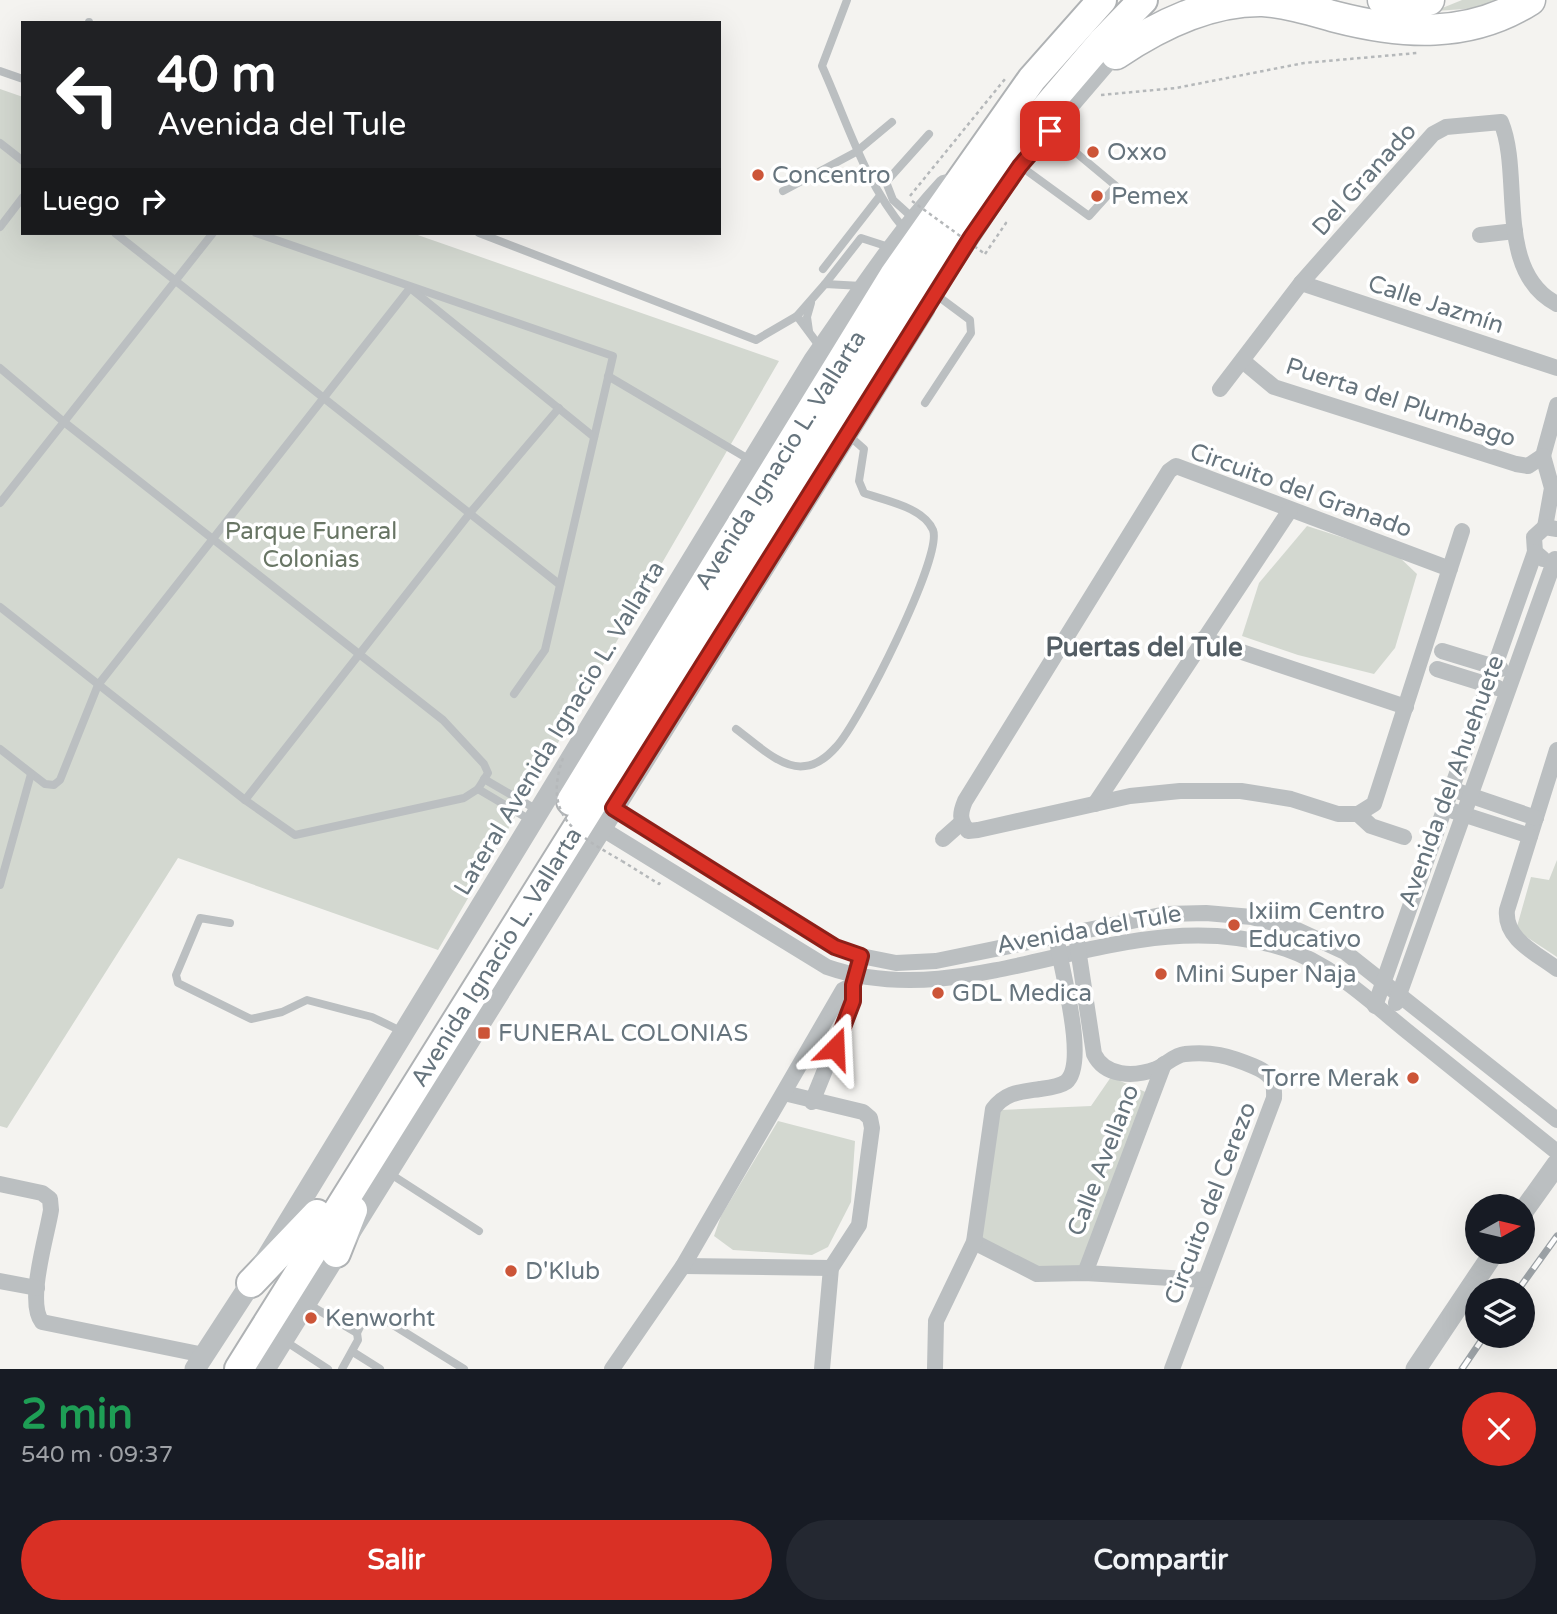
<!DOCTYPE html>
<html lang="es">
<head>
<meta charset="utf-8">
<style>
	body { margin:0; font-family:"Varela Round",sans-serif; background:#242831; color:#f1f3f6; height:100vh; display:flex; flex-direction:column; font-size:26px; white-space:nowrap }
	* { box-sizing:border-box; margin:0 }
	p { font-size:23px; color:#9ea1a6 }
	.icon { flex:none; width:38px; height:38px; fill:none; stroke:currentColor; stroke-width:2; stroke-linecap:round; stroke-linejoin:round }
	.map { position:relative; height:1369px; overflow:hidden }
	.side { display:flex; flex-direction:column; background:#171b24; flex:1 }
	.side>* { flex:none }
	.hud { position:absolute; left:21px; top:21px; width:700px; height:214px; border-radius:0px; box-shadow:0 7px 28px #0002; background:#202124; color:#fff; overflow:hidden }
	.needle { width:46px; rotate:82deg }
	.controls { position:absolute; left:1465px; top:1194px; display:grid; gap:14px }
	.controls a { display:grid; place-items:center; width:70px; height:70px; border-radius:50%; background:#171b24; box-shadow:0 7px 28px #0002; font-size:35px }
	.pin { position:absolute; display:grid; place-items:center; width:60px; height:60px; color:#fff; margin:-30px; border-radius:14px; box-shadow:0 4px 10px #0006 }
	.me { position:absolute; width:77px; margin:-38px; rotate:21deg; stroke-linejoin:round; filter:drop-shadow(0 0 5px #0008) }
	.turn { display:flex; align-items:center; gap:24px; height:147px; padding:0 21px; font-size:32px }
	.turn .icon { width:91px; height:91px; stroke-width:2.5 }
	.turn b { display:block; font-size:49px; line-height:60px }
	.then { display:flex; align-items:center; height:66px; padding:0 21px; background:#0003; gap:14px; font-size:26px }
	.round { display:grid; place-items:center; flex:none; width:74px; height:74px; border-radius:37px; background:#242831 }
	.overview { display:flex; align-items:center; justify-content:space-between; height:119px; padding:0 21px }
	h1 { font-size:42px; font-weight:700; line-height:52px; color:#1e9e55 }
	.action { display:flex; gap:14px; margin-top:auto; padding:14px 21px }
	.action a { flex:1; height:80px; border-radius:42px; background:#d93025; color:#fff; font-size:28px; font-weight:700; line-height:80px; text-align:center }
	.action a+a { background:#242831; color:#f1f3f6 }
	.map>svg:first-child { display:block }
	.green { fill:#d3d8d0 }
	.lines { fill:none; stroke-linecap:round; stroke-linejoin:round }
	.trunk-casing { stroke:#afb2b4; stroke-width:32 }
	.motorway-casing { stroke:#afb2b4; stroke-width:33 }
	.path { stroke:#b5b8ba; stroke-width:2.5; stroke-dasharray:3.5 3.5; stroke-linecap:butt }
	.service { stroke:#bbbfc1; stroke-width:8 }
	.minor { stroke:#bbbfc1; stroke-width:16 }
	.tertiary { stroke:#bbbfc1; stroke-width:21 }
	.trunk { stroke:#fff; stroke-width:28 }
	.motorway { stroke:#fff; stroke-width:30 }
	.rail-casing { stroke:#9da3a7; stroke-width:7 }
	.rail { stroke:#fff; stroke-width:4.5; stroke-dasharray:13; stroke-linecap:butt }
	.path-bridge { stroke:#b5b8ba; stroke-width:2.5; stroke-dasharray:3.5 3.5; stroke-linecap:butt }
	.route-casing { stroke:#8d1f18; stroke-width:18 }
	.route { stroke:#d93025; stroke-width:12 }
	.poi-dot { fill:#cc5538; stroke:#fff; stroke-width:2.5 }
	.labels { text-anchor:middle; stroke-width:7; stroke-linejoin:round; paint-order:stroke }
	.poi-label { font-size:24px; fill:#66747d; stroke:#fff; text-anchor:start }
	.street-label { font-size:24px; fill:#66747d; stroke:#fff }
	.park-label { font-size:24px; fill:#687564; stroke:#fff }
	.neighbourhood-label { font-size:26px; font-weight:bold; fill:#535d64; stroke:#fff }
</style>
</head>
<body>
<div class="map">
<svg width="1557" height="1369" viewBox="0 0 1557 1369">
	<rect width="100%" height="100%" fill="#f4f3f0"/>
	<g class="green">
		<path d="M1462 0H1504L1479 8 1435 11Z"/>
		<path d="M0 89 23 97V233H412L779 361 438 950 178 858 7 1128 0 1126Z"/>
		<path d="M1307 526 1397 555 1417 574 1395 648 1374 674 1298 655 1242 636 1259 583Z"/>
		<path d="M1557 860V957L1516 930 1531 877 1549 880Z"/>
		<path d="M1111 1077 1150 1094 1083 1268H1041L978 1240 1000 1110 1091 1106Z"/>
		<path d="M778 1121 855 1141 851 1202 828 1247 812 1255 733 1250 714 1236 721 1216Z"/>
	</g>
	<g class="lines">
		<defs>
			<g id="trunk">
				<path d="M571 801 894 275 1032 79 1102 0"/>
				<path d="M336 1253 353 1210"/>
				<path d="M251 1283 317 1214"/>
				<path d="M239 1369 917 284 1003 158 1102 42 1143 0"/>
			</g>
			<g id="motorway">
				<path d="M1383 0 1419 3 1429 0"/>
				<path d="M1116 54C1159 25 1209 0 1263 1 1288 3 1311 10 1336 17 1402 34 1469 39 1530 0"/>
			</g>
		</defs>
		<use href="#trunk" class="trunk-casing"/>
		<use href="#motorway" class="motorway-casing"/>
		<g class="path">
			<path d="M1101 95 1176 88 1304 63 1417 53"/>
			<path d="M910 196 1005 79"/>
			<path d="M985 254 1006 223 1003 222"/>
			<path d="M622 861 659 884 661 881"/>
		</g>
		<g class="service">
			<path d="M847 0 822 66C848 124 864 181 905 230"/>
			<path d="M89 23V22"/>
			<path d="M0 71 23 79"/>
			<path d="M0 143 23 161"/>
			<path d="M1019 165 1089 216 1116 186 1050 131"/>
			<path d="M783 191 856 152 892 122"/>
			<path d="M914 219 893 200 886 182 929 134"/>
			<path d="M0 227 23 197"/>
			<path d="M115 233 559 584"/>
			<path d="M256 233 613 356 545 650 514 694"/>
			<path d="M479 233 756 340 797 316 825 284 862 286"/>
			<path d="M823 269 879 197"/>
			<path d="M825 284 861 238 892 248"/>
			<path d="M797 316 820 347"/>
			<path d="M809 331 807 317 811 303"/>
			<path d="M0 368 64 422 443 720 484 764 488 773 478 789 464 798 295 835 245 800 0 607"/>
			<path d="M608 376 750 460"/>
			<path d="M925 403 971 333 970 320 935 294"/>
			<path d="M0 503 213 233"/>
			<path d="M736 729C754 742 782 770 805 766 817 765 828 756 836 747 859 723 943 556 933 530 923 507 886 501 864 493L859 481 864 449 847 434"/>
			<path d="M0 749 45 784 54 785 60 780 98 685 410 288 594 437"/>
			<path d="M484 779 539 811"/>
			<path d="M478 789 532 821"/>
			<path d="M245 800 470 513 559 408"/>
			<path d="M0 885 31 774"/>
			<path d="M230 923 200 918 176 975 178 983 251 1019 282 1012 307 1000 372 1017 403 1032"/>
			<path d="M389 1173 479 1231"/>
			<path d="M308 1304 357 1333 365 1317 377 1315 464 1369"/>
			<path d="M285 1341 328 1369"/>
			<path d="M353 1352 380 1369"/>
			<path d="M342 1369 358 1340 357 1333"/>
		</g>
		<g class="minor">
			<path d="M1480 235 1515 231"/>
			<path d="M1301 283 1557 368"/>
			<path d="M925 309 1020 166 1116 54"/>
			<path d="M1244 362 1274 387 1516 464 1528 466 1543 456 1557 405"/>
			<path d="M1220 389 1301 283 1433 134 1446 127 1501 122C1523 174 1494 272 1557 304"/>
			<path d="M1543 456 1552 488 1545 527"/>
			<path d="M1543 559 1535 552 1534 537 1545 527 1557 529"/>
			<path d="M1450 569 1176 466 1169 471 965 801C960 813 959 820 968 831L978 830 1130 796 1180 791H1241L1291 799 1338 814H1358L1374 804 1462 531"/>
			<path d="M1203 639 1406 707"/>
			<path d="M1442 651 1501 669"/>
			<path d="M1437 669 1498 688"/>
			<path d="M1557 750 1507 910C1504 939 1536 953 1557 969"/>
			<path d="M1460 792 1536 818"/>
			<path d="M1095 804 1290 510"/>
			<path d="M613 808 835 947 861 956 896 963 936 961 1166 914 1206 913 1252 917 1295 929 1345 952 1557 1120"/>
			<path d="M1453 811 1530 836"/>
			<path d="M1358 814 1371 826 1404 837"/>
			<path d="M601 828 827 967C977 1019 1127 896 1286 949 1333 965 1371 1002 1408 1032 1458 1072 1507 1112 1557 1152"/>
			<path d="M943 839 961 823"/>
			<path d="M1077 942 1094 1054C1105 1077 1134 1077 1156 1069 1166 1065 1174 1055 1185 1054 1211 1051 1229 1056 1253 1066 1270 1073 1275 1079 1274 1098L1172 1369"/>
			<path d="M1396 1003 1555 559"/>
			<path d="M1375 1006 1535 552"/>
			<path d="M784 1093 863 1112 870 1118 872 1128 859 1225 831 1268 822 1369"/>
			<path d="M812 1102 853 1001 854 979"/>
			<path d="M0 1184 42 1193 50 1199 51 1210C47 1236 26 1302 42 1322L204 1355"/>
			<path d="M974 1242 1037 1274 1085 1273 1205 1280"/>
			<path d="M683 1266 831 1268"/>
			<path d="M1085 1273 1164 1064"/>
			<path d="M0 1281 37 1288"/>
			<path d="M612 1369 683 1266 843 990 853 985"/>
			<path d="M935 1369 936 1321 974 1242 993 1109C1006 1092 1020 1092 1040 1089 1048 1088 1059 1087 1066 1082 1088 1064 1062 973 1058 946"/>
		</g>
		<g class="tertiary">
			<path d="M1522 1213 1557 1164"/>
			<path d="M195 1369 251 1283 814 360C856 300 895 239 945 185"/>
			<path d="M265 1369 925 309"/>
			<path d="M1416 1369 1495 1251"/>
		</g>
		<use href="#trunk" class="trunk"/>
		<use href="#motorway" class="motorway"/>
		<defs>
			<g id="rail">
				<path d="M1518 1290 1557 1236"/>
				<path d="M1462 1369 1485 1335"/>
			</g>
		</defs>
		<use href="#rail" class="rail-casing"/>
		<use href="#rail" class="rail"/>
		<g class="path-bridge">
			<path d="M912 201 985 254"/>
			<path d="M563 758C542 817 577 835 622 861"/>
		</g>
	</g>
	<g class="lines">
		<defs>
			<path id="route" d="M835 1048 853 1001V985L861 956 835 947 613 808 971 237 1020 166 1050 131"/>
		</defs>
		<use href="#route" class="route-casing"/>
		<use href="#route" class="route"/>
	</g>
	<g class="poi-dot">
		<circle cx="1093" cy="152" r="7"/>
		<circle cx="758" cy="175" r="7"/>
		<circle cx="1097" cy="196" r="7"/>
		<circle cx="1234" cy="925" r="7"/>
		<circle cx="1161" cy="974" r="7"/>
		<circle cx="938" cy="993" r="7"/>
		<rect x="477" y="1026" width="14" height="14" rx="3.5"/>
		<circle cx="1413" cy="1078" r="7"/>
		<circle cx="511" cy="1271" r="7"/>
		<circle cx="311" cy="1318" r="7"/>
	</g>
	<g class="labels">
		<g class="poi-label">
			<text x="1107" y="160">Oxxo</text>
			<text x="772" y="183">Concentro</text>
			<text x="1111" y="204">Pemex</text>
			<text x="1248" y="919">Ixiim Centro<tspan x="1248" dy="28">Educativo</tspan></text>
			<text x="1175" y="982">Mini Super Naja</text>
			<text x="952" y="1001">GDL Medica</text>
			<text x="498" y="1041">FUNERAL COLONIAS</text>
			<text x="1399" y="1086" text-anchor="end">Torre Merak</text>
			<text x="525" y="1279">D'Klub</text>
			<text x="325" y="1326">Kenworht</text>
		</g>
		<g class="street-label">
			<text transform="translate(1364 179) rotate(-48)" y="8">Del Granado</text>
			<text transform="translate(1436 304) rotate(18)" y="8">Calle Jazmín</text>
			<text transform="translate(1401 402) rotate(18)" y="8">Puerta del Plumbago</text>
			<text transform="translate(780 460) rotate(-58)" y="8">Avenida Ignacio L. Vallarta</text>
			<text transform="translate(1301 490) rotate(20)" y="8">Circuito del Granado</text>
			<text transform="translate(559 728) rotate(-59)" y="8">Lateral Avenida Ignacio L. Vallarta</text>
			<text transform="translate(1451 781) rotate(-70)" y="8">Avenida del Ahuehuete</text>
			<text transform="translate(1089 929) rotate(-10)" y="8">Avenida del Tule</text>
			<text transform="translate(496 957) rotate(-58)" y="8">Avenida Ignacio L. Vallarta</text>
			<text transform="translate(1103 1160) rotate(-69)" y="8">Calle Avellano</text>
			<text transform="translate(1210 1203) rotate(-69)" y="8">Circuito del Cerezo</text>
		</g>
		<g class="park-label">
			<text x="311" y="539">Parque Funeral<tspan x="311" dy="28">Colonias</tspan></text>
		</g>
		<g class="neighbourhood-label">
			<text x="1144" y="656">Puertas del Tule</text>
		</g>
	</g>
</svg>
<div class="controls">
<a><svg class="needle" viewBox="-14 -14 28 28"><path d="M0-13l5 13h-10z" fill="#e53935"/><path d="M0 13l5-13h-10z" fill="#9ea1a6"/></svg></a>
<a><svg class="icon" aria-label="layers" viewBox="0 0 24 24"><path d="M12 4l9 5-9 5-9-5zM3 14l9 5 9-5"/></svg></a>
</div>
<div class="pin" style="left:1050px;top:131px;background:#d93025"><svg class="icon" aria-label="arrive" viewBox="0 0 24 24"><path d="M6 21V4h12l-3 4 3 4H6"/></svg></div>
<svg class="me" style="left:835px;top:1048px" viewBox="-20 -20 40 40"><path d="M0-17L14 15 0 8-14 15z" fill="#d93025" stroke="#fff" stroke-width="4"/></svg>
<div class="hud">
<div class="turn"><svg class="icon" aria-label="left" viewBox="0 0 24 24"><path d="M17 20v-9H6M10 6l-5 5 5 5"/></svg><div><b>40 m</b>Avenida del Tule</div></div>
<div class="then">Luego<svg class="icon" aria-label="right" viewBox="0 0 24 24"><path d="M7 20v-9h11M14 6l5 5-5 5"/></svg></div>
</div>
</div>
<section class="side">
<div class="overview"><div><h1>2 min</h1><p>540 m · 09:37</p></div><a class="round" style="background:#d93025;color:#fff"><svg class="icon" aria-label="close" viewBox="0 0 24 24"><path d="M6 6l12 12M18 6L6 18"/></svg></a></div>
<div class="action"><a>Salir</a><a>Compartir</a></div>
</section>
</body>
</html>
